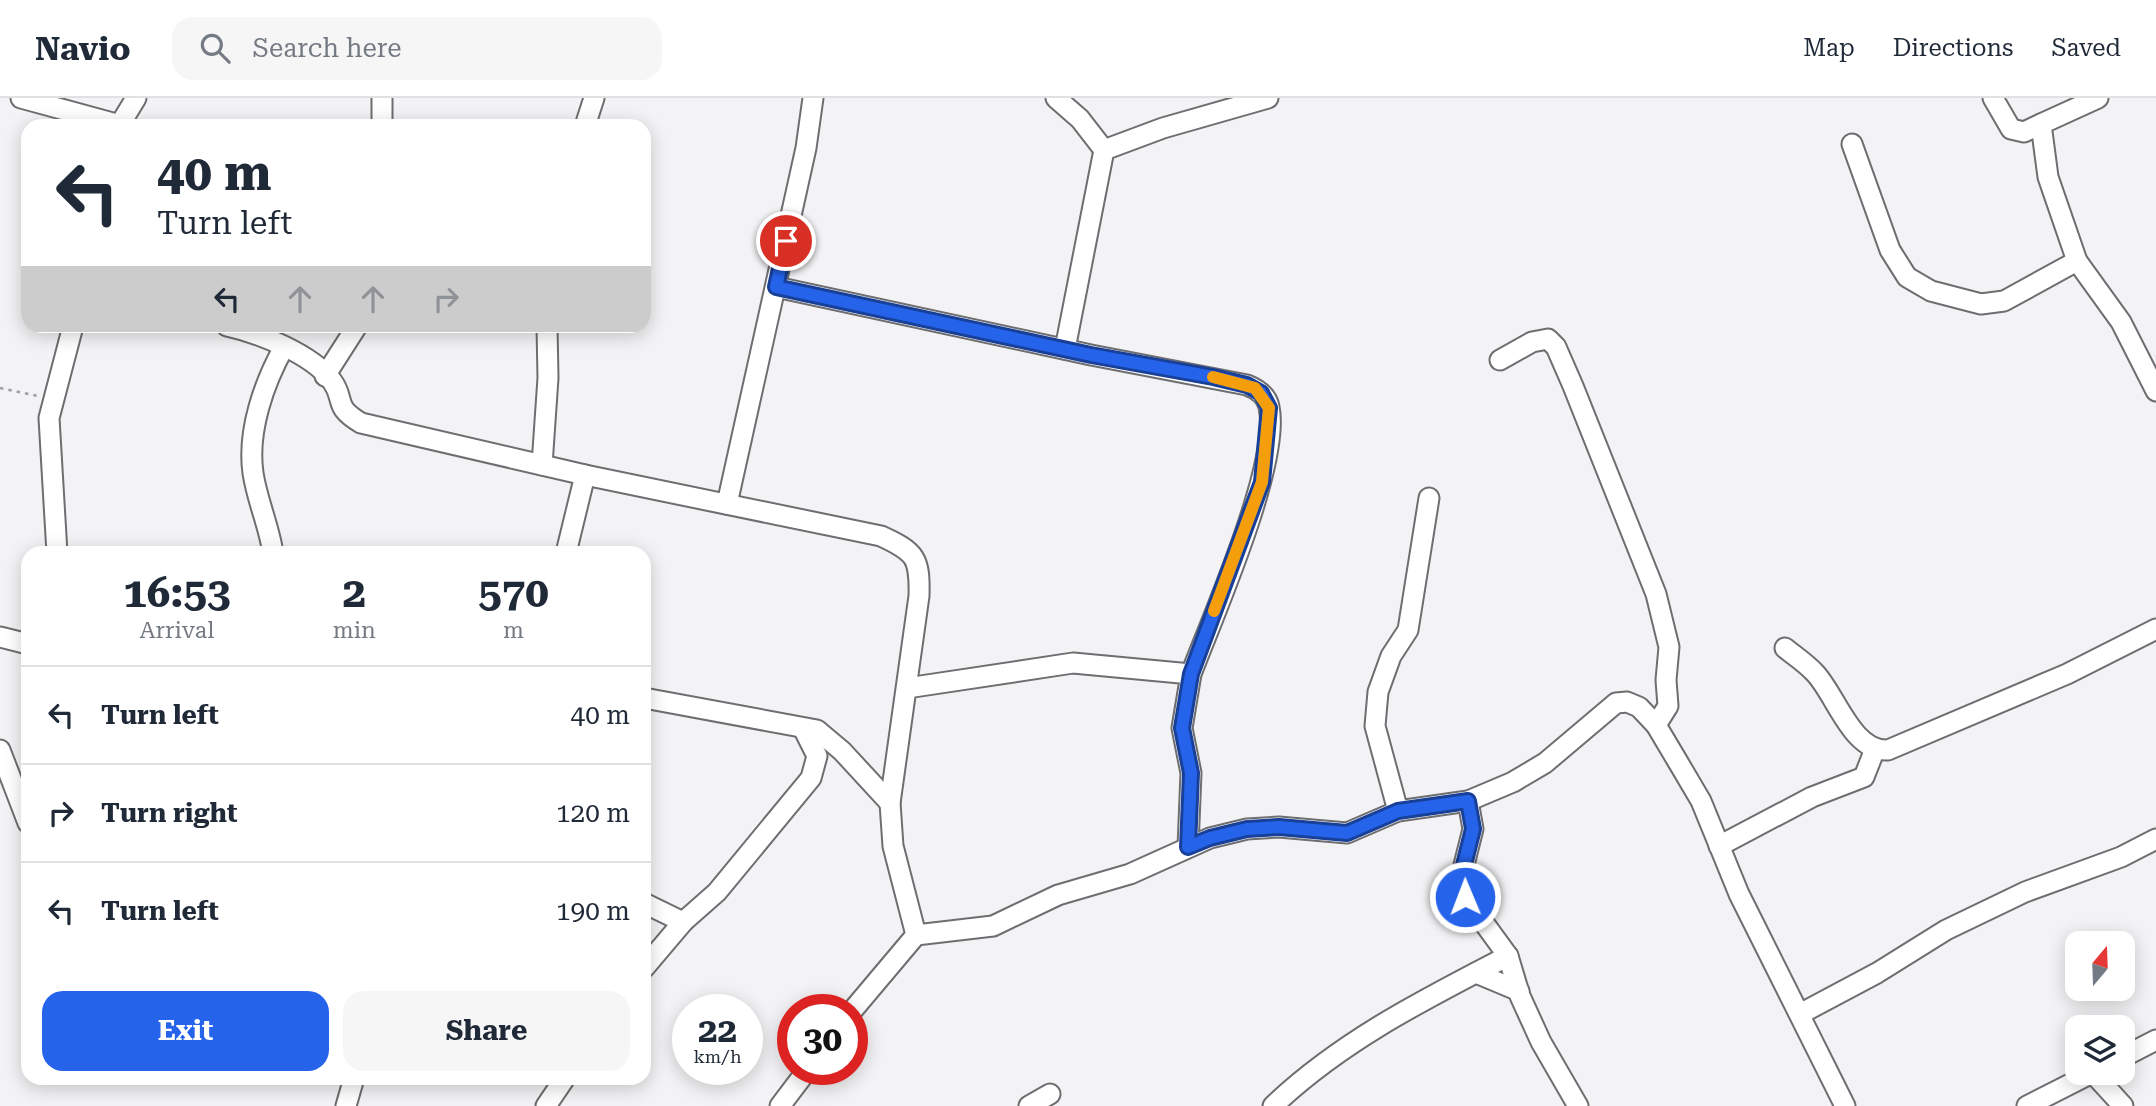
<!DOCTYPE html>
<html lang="en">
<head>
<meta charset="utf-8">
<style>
	body { margin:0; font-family:"Roboto Serif",serif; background:#f6f6f7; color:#1f2937; height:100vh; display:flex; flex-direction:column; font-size:26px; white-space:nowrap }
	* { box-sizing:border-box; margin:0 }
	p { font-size:23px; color:#747a83 }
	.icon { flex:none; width:38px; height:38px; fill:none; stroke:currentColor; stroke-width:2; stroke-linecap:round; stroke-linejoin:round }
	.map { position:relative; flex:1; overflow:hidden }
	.side { position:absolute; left:21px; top:448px; width:630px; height:539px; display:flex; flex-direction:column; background:#fff; border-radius:21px; box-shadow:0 4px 18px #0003 }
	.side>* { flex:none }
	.top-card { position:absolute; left:21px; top:21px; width:630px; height:214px; border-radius:21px; box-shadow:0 4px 18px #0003; background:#fff; color:#1f2937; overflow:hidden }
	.needle { width:46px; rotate:19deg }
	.tools { position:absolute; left:2065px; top:833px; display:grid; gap:14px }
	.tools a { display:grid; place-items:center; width:70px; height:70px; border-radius:14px; background:#fff; box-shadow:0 4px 18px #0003; font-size:35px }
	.speed { position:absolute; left:672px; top:896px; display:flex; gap:14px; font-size:35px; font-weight:700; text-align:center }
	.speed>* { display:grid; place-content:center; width:91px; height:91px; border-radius:50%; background:#fff; box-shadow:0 4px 18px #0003; line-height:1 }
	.speed small { font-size:18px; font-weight:400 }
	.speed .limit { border:10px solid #d22; background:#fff; color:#111 }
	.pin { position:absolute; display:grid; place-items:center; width:60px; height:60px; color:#fff; margin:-30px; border:4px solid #fff; border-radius:50%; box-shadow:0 2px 7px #0007 }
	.me { position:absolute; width:77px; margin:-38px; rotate:359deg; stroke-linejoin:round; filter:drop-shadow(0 0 5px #0008) }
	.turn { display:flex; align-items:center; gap:24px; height:147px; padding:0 21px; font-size:32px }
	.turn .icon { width:91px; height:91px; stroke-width:2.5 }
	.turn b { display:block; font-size:49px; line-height:60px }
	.lanes { display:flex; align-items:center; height:66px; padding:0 21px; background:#0003; justify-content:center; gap:35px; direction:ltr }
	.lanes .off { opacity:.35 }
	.eta { display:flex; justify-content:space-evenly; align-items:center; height:119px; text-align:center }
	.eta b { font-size:42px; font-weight:700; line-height:49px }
	.cta { display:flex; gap:14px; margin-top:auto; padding:14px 21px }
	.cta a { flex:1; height:80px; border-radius:21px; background:#2563eb; color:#fff; font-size:28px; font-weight:700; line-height:80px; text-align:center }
	.cta a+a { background:#f6f6f7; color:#1f2937 }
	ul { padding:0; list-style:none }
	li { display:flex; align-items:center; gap:21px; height:98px; padding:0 21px; border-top:2px solid #e0e1e3 }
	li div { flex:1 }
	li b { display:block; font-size:26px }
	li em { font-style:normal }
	header { display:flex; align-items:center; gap:42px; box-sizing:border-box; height:98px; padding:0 35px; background:#fff; border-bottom:2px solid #e0e1e3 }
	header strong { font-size:33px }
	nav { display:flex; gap:38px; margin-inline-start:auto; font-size:24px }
	.search { width:490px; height:63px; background:#f6f6f7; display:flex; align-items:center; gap:18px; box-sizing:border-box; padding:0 24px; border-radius:21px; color:#747a83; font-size:26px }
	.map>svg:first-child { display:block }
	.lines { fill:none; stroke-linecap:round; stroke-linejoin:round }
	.street-casing { stroke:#6e6e70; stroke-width:23 }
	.path { stroke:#a0a0a1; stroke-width:2.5; stroke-dasharray:3.5 5; stroke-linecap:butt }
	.street { stroke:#fff; stroke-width:19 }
	.route-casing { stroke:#184099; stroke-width:18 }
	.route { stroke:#2563eb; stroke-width:12 }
	.slow { stroke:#f59e0b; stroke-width:12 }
</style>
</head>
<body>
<header>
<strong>Navio</strong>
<div class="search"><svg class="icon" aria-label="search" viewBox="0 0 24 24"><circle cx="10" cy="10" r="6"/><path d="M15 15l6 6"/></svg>Search here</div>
<nav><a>Map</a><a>Directions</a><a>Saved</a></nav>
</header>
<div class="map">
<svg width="2156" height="1008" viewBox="0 0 2156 1008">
	<rect width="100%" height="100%" fill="#f3f3f5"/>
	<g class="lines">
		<defs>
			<g id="street">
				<path d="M21 0 120 27"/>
				<path d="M382 0V28"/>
				<path d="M1056 0 1080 21 1104 52"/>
				<path d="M1993 0 2011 31 2024 34 2041 26"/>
				<path d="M2098 0 2041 26 2048 79 2077 163 2121 224 2156 293"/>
				<path d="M119 28 136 0"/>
				<path d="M585 28 594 0"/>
				<path d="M1852 46 1890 152 1907 179 1931 193 1981 206 2004 203 2077 163"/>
				<path d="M1104 52 1163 30 1268 0"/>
				<path d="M776 189 1091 257 1247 287C1257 291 1267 298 1269 309 1281 365 1213 518 1191 576L1182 630 1191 675 1188 749"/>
				<path d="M227 228C259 235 312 256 332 283 346 302 332 308 361 325L585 377 881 438C916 454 920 460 919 498L890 705 893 748 916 837 852 913"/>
				<path d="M1065 251 1104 52"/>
				<path d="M1500 262 1532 244 1548 241 1556 249 1573 288 1656 496 1669 549 1666 582 1668 608 1656 627"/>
				<path d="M325 278 357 228"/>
				<path d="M542 367 548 280 547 228"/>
				<path d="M727 406 806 50 813 0"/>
				<path d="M57 455 49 320 73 228"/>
				<path d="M273 455C269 428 257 402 253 375 247 333 264 285 284 249"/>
				<path d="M566 455 585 377"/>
				<path d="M0 539 28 546"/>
				<path d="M1785 550C1795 558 1807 566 1815 575 1836 597 1852 654 1888 652L2067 576 2156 531"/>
				<path d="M907 590 1073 565 1191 576"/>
				<path d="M644 600 817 632 842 653 890 705"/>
				<path d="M0 652 28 725"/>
				<path d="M1468 703 1473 731 1464 767 1465 799 1508 858 1520 898 1541 944 1578 1008"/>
				<path d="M1398 713 1375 628 1378 594 1391 558 1408 532 1429 400"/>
				<path d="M1719 748 1812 699 1864 679 1875 651"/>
				<path d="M644 805 683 824"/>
				<path d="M916 837 993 828 1058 797 1130 776 1210 740 1247 731 1279 729 1347 735 1398 713 1468 703 1513 684 1545 665 1616 605 1627 604 1639 609 1656 627 1678 664 1701 703 1739 796 1845 1008"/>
				<path d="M644 870 683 824 717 794 811 680 817 658 804 632"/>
				<path d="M1476 875 1519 893"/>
				<path d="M1800 916 1877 875 1946 832 2025 794 2121 759 2156 741"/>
				<path d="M2123 959 2156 942"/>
				<path d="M2093 975 2123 1008"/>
				<path d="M346 1008 354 980"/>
				<path d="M546 1008 565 980"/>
				<path d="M780 1008 808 971"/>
				<path d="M1029 1008 1050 996"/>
				<path d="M1273 1008C1341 943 1425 901 1508 858"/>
				<path d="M2027 1008 2092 975"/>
			</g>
		</defs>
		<use href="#street" class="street-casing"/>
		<path class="path" d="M0 290 38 298"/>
		<use href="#street" class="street"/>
	</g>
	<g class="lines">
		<defs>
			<path id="route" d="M786 143 776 189 1091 257 1213 279 1247 287 1261 295 1269 310 1262 384 1191 576 1182 630 1191 675 1188 749 1210 740 1247 731 1279 729 1347 735 1398 713 1468 703 1473 731 1464 767 1465 799"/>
		</defs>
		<use href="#route" class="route-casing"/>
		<use href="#route" class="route"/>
		<path class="slow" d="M1213 279 1255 290 1269 310 1262 384 1214 513"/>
	</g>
</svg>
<div class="tools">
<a><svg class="needle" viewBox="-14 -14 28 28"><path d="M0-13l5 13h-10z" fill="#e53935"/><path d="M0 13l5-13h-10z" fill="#747a83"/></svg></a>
<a><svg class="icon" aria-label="layers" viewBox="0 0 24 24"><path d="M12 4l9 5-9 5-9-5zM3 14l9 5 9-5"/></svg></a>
</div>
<div class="speed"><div>22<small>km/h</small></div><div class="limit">30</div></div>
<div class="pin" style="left:786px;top:143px;background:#d93025"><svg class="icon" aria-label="arrive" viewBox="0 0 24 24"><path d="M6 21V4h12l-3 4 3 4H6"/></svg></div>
<svg class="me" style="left:1465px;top:799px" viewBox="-20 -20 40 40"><circle r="17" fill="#2563eb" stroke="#fff" stroke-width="3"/><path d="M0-11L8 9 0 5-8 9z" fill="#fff"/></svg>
<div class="top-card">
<div class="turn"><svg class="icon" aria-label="left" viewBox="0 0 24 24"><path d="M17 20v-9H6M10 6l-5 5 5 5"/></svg><div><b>40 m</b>Turn left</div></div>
<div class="lanes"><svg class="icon" aria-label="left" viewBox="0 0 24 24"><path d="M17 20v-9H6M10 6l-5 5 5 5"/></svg><svg class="icon off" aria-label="ahead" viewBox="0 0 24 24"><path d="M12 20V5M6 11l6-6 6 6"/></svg><svg class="icon off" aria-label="ahead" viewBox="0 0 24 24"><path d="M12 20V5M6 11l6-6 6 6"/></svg><svg class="icon off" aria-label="right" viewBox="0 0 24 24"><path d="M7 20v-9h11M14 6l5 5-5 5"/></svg></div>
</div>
<section class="side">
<div class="eta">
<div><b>16:53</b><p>Arrival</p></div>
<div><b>2</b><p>min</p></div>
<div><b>570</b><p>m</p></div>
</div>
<ul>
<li><svg class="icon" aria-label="left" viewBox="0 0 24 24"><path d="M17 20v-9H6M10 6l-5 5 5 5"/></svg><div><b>Turn left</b></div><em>40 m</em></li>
<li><svg class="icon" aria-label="right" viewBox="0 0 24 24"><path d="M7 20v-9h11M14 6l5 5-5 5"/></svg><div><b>Turn right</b></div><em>120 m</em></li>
<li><svg class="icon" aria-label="left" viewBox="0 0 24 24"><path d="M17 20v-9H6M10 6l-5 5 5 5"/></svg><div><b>Turn left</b></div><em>190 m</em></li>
</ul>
<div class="cta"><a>Exit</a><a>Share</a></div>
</section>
</div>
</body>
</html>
